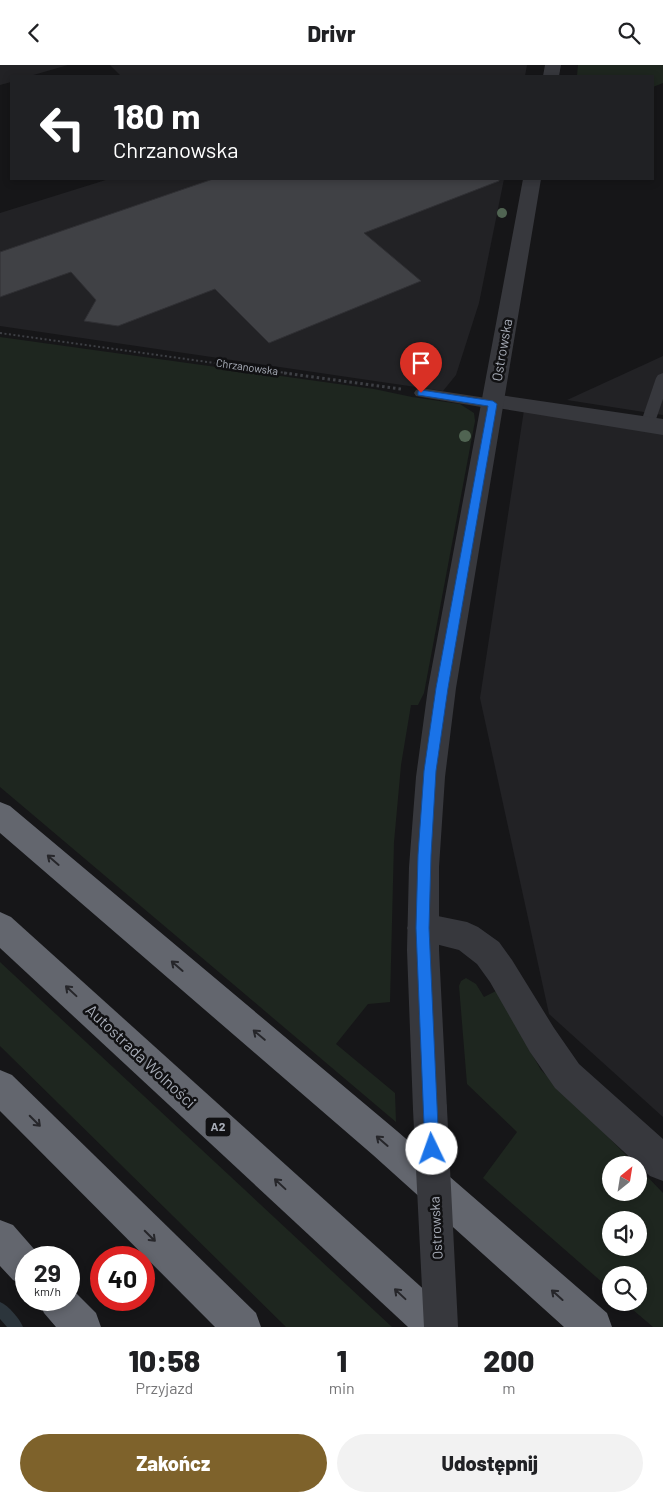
<!DOCTYPE html>
<html lang="pl">
<head>
<meta charset="utf-8">
<style>
	body { margin:0; font-family:Barlow,sans-serif; background:#f2f2f2; color:#202124; height:100vh; display:flex; flex-direction:column; font-size:19px; white-space:nowrap }
	* { box-sizing:border-box; margin:0 }
	p { font-size:16px; color:#757577 }
	.icon { flex:none; width:28px; height:28px; fill:none; stroke:currentColor; stroke-width:2; stroke-linecap:round; stroke-linejoin:round }
	.map { position:relative; height:1262px; overflow:hidden }
	.sheet { display:flex; flex-direction:column; background:#fff; flex:1 }
	.sheet>* { flex:none }
	.banner { position:absolute; left:10px; top:10px; width:644px; height:105px; border-radius:0px; box-shadow:0 2px 8px #0003; background:#202124; color:#fff; overflow:hidden }
	.needle { width:32px; rotate:30deg }
	.tools { position:absolute; left:602px; top:1091px; display:grid; gap:10px }
	.tools a { display:grid; place-items:center; width:45px; height:45px; border-radius:50%; background:#fff; box-shadow:0 2px 8px #0003; font-size:25px }
	.speed { position:absolute; left:15px; top:1181px; display:flex; gap:10px; font-size:25px; font-weight:700; text-align:center }
	.speed>* { display:grid; place-content:center; width:65px; height:65px; border-radius:50%; background:#fff; box-shadow:0 2px 8px #0003; line-height:1 }
	.speed small { font-size:12px; font-weight:400 }
	.speed .limit { border:8px solid #d22; background:#fff; color:#111 }
	.pin { position:absolute; display:grid; place-items:center; width:42px; height:42px; color:#fff; margin:-51px -21px; border-radius:50% 50% 50% 0; rotate:-45deg; box-shadow:0 0 5px #0007 }
	.pin .icon { rotate:45deg }
	.me { position:absolute; width:55px; margin:-28px; rotate:357deg; stroke-linejoin:round; filter:drop-shadow(0 0 4px #0008) }
	.turn { display:flex; align-items:center; gap:18px; height:105px; padding:0 20px; font-size:22px }
	.turn .icon { width:65px; height:65px; stroke-width:2.5 }
	.turn b { display:block; font-size:35px; line-height:42px }
	.eta { display:flex; justify-content:space-evenly; align-items:center; height:85px; text-align:center }
	.eta b { font-size:30px; font-weight:800; line-height:35px }
	.action { display:flex; gap:10px; margin-top:auto; padding:10px 20px }
	.action a { flex:1; height:58px; border-radius:30px; background:#7e622b; color:#fff; font-size:20px; font-weight:800; line-height:58px; text-align:center }
	.action a+a { background:#f2f2f2; color:#202124 }
	header { display:flex; justify-content:space-between; align-items:center; height:65px; padding:0 20px; background:#fff; font-size:22px; font-weight:800 }
	.map>svg:first-child { display:block }
	.built { fill:#222225 }
	.green { fill:#1e261f; fill-rule:evenodd }
	.lines { fill:none; stroke-linecap:round; stroke-linejoin:round }
	.stream { fill:#2c353c; fill-rule:evenodd }
	.building { fill:#404145; stroke:#303034 }
	.path-far1 { stroke:#3d3f44; stroke-width:2; stroke-dasharray:2 2.5; stroke-linecap:butt }
	.path { stroke:#3d3f44; stroke-width:3; stroke-dasharray:2.5 3; stroke-linecap:butt }
	.service { fill:#37383d; fill-rule:evenodd }
	.minor { fill:#37383d; fill-rule:evenodd }
	.tertiary { fill:#37383d; fill-rule:evenodd }
	.motorway { fill:#63666e; fill-rule:evenodd }
	.tertiary-bridge { stroke:#37383d; stroke-width:34 }
	.tree { fill:#506452 }
	.oneway { stroke:#26262a }
	.route { fill:#1a73e8; stroke:#114b97 }
	.labels { text-anchor:middle; stroke-width:5; stroke-linejoin:round; paint-order:stroke }
	.far-street-label { font-size:11px; fill:#a8adb8; stroke:#111113 }
	.shield { fill:#111113; stroke:#7b7e86; stroke-width:1 }
	.shield-label { font-size:12px; font-weight:bold; fill:#a8adb8 }
	.street-label { font-size:14px; fill:#a8adb8; stroke:#111113 }
	.near-street-label { font-size:16px; fill:#a8adb8; stroke:#111113 }
</style>
</head>
<body>
<header><svg class="icon" aria-label="back" viewBox="0 0 24 24"><path d="M15 5l-7 7 7 7"/></svg>Drivr<svg class="icon" aria-label="search" viewBox="0 0 24 24"><circle cx="10" cy="10" r="6"/><path d="M15 15l6 6"/></svg></header>
<div class="map">
<svg width="663" height="1262" viewBox="0 0 663 1262">
	<rect width="100%" height="100%" fill="#161618"/>
	<g class="built">
		<path d="M0 0H68L30 11H11V17L0 20Z"/>
		<path d="M110 0H527L525 11H121Z"/>
		<path d="M109 114H504L479 238 456 310 443 326 0 261V148Z"/>
		<path d="M663 291V350L567 335Z"/>
		<path d="M524 345 663 368V1052L549 949 480 633Z"/>
	</g>
	<g class="green">
		<path d="M578 0H663V18L653 22 652 11H577Z"/>
		<path d="M0 272 374 324 412 332 460 339 474 348 475 356 424 628 418 640H411L401 700 394 777 390 937 368 939 336 979 395 1028 396 1057 0 722Z"/>
		<path d="M0 897 392 1262H286L0 981Z"/>
		<path d="M466 913 476 919 484 932 496 926 541 1005 636 1100H611V1128H639V1103L663 1128V1262H653L625 1238H639V1210H611V1225L483 1113 517 1067 467 1019 459 921 461 916ZM611 1155H639V1182H611Z"/>
	</g>
	<g class="lines">
		<path class="stream" d="M0 1237C9 1241 19 1253 23 1262H7L0 1254Z"/>
	</g>
	<path class="building" d="M213 114H499V116L364 168 421 216 269 278 215 224 118 261 84 256 96 235 71 207 0 232V187Z"/>
	<g class="lines">
		<path class="path-far1" d="M0 268 293 309"/>
		<path class="path" d="M284 308 401 324"/>
		<g class="service">
			<path d="M663 308V334L654 360 652 363H642L640 360 656 313 658 310Z"/>
			<path d="M421 323 493 334 498 336 500 339 498 342 493 344 416 331 414 328 416 325Z"/>
		</g>
		<g class="minor">
			<path d="M493 329 663 354V370L485 341 482 336 485 331Z"/>
			<path d="M423 848 467 857 478 862 499 877 512 895 554 963 579 999 663 1074V1116L650 1111 555 1023 530 987 490 917 477 899 459 885 412 873 407 863 412 853Z"/>
		</g>
		<g class="tertiary">
			<path d="M545 0H561L559 11H543Z"/>
			<path d="M523 114H541L456 623 445 712 439 802V885L447 1044 442 1056 430 1061 418 1056 413 1044 407 885 409 802 416 712 428 623Z"/>
		</g>
		<g class="motorway">
			<path d="M0 737 10 741 397 1066 607 1248 612 1262H564L373 1090 0 768Z"/>
			<path d="M0 847 11 852 450 1248 455 1262H408L0 883Z"/>
			<path d="M0 1005 12 1010 256 1248 261 1262H215L0 1046Z"/>
			<path d="M0 1155 13 1160 41 1192H26V1221L13 1215 0 1201Z"/>
			<path d="M69 1221 96 1248 101 1262H56L44 1248 38 1235H69Z"/>
		</g>
		<path class="tertiary-bridge" d="M430 1044 441 1262"/>
	</g>
	<g class="tree">
		<circle cx="502" cy="148" r="5"/>
		<circle cx="465" cy="371" r="6"/>
	</g>
	<defs><path id="oneway-shaft" d="M-6 0H5M1.5-3L5.5 0L1.5 3" fill="none" stroke-width="1.6" stroke-linecap="round" stroke-linejoin="round" transform="scale(1.25)"/></defs>
	<g class="oneway">
		<use href="#oneway-shaft" transform="translate(53 795) rotate(-139)"/>
		<use href="#oneway-shaft" transform="translate(177 901) rotate(-139)"/>
		<use href="#oneway-shaft" transform="translate(71 926) rotate(-137)"/>
		<use href="#oneway-shaft" transform="translate(259 970) rotate(-140)"/>
		<use href="#oneway-shaft" transform="translate(35 1056) rotate(45)"/>
		<use href="#oneway-shaft" transform="translate(382 1076) rotate(-139)"/>
		<use href="#oneway-shaft" transform="translate(280 1119) rotate(-137)"/>
		<use href="#oneway-shaft" transform="translate(150 1171) rotate(45)"/>
		<use href="#oneway-shaft" transform="translate(400 1229) rotate(-137)"/>
		<use href="#oneway-shaft" transform="translate(557 1230) rotate(-138)"/>
	</g>
	<path class="route" d="M421 325 493 336 497 339 448 623 436 706 431 790 429 863 439 1084 437 1089 432 1091 427 1089 425 1084 416 863 418 790 424 706 436 623 488 341 418 330V326Z"/>
	<g class="labels">
		<g class="far-street-label">
			<text transform="translate(247 302) rotate(8)" y="4">Chrzanowska</text>
		</g>
		<rect class="shield" x="205.5" y="1052.5" width="25" height="19" rx="4"/>
		<g class="shield-label">
			<text x="218" y="1066">A2</text>
		</g>
		<g class="street-label">
			<text transform="translate(502 285) rotate(-80)" y="5">Ostrowska</text>
			<text transform="translate(436 1163) rotate(-93)" y="5">Ostrowska</text>
		</g>
		<g class="near-street-label">
			<text transform="translate(141 991) rotate(43)" y="6">Autostrada Wolności</text>
		</g>
	</g>
</svg>
<div class="tools">
<a><svg class="needle" viewBox="-14 -14 28 28"><path d="M0-13l5 13h-10z" fill="#e53935"/><path d="M0 13l5-13h-10z" fill="#757577"/></svg></a>
<a><svg class="icon" aria-label="sound" viewBox="0 0 24 24"><path d="M4 9h4l5-4v14l-5-4H4zM17 9q2 3 0 6"/></svg></a>
<a><svg class="icon" aria-label="search" viewBox="0 0 24 24"><circle cx="10" cy="10" r="6"/><path d="M15 15l6 6"/></svg></a>
</div>
<div class="speed"><div>29<small>km/h</small></div><div class="limit">40</div></div>
<div class="pin" style="left:421px;top:328px;background:#d93025"><svg class="icon" aria-label="arrive" viewBox="0 0 24 24"><path d="M6 21V4h12l-3 4 3 4H6"/></svg></div>
<svg class="me" style="left:432px;top:1084px" viewBox="-20 -20 40 40"><circle r="19" fill="#fff"/><path d="M0-13L10 11 0 6-10 11z" fill="#1a73e8"/></svg>
<div class="banner">
<div class="turn"><svg class="icon" aria-label="left" viewBox="0 0 24 24"><path d="M17 20v-9H6M10 6l-5 5 5 5"/></svg><div><b>180 m</b>Chrzanowska</div></div>
</div>
</div>
<section class="sheet">
<div class="eta">
<div><b>10:58</b><p>Przyjazd</p></div>
<div><b>1</b><p>min</p></div>
<div><b>200</b><p>m</p></div>
</div>
<div class="action"><a>Zakończ</a><a>Udostępnij</a></div>
</section>
</body>
</html>
